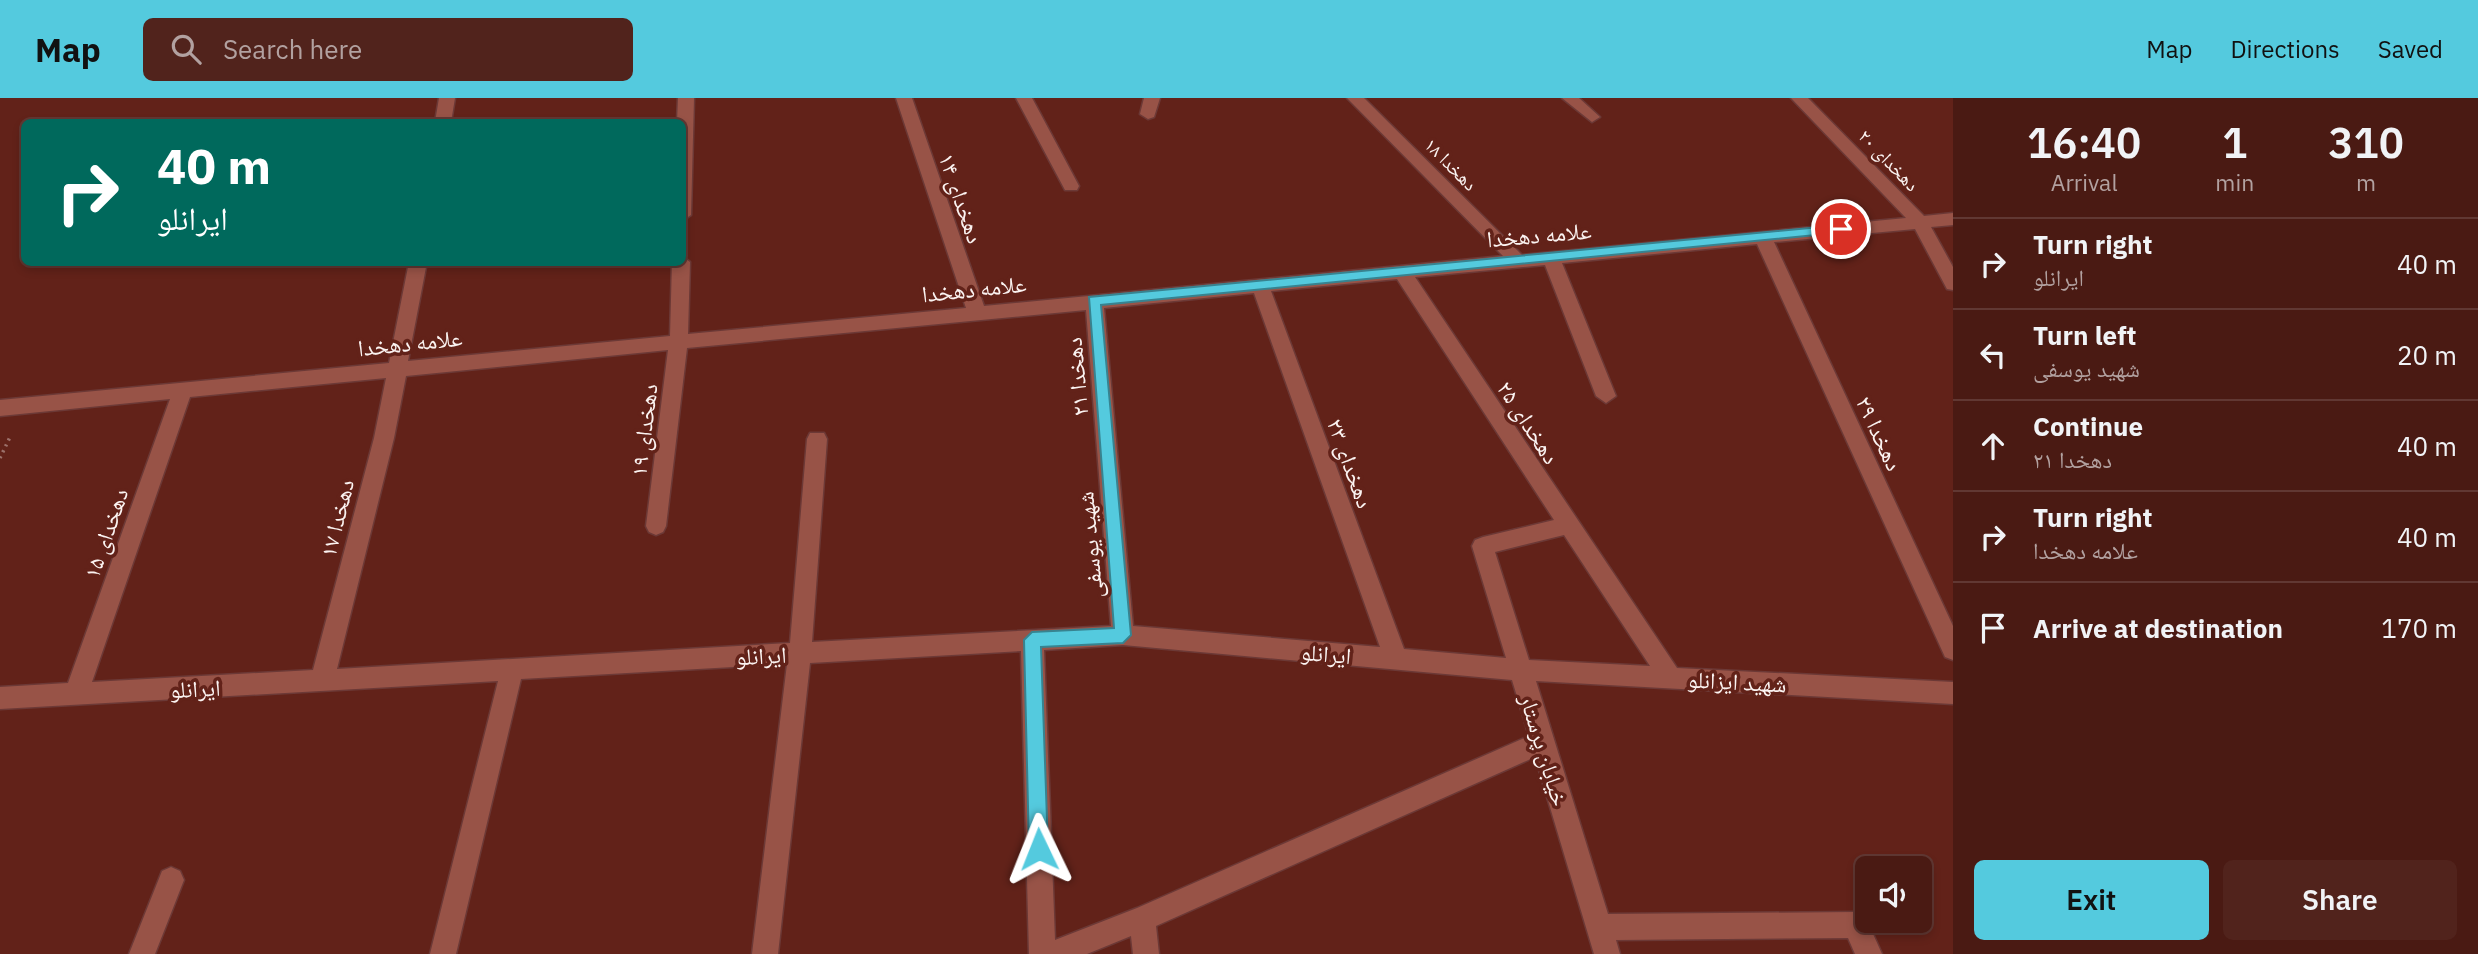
<!DOCTYPE html>
<html lang="en">
<head>
<meta charset="utf-8">
<style>
	:root { --surface:#4a1a13; --page:#51231c; --text:#f1f3f6; --muted:#b2a1a0; --line:#613833; --accent:#54cade }
	body { margin:0; font-family:"IBM Plex Sans","Noto Naskh Arabic",sans-serif; background:var(--page); color:var(--text); height:100vh; display:flex; flex-direction:column; font-size:26px; white-space:nowrap }
	* { box-sizing:border-box; margin:0 }
	p { font-size:23px; color:var(--muted) }
	.icon { flex:none; width:38px; height:38px; fill:none; stroke:currentColor; stroke-width:2; stroke-linecap:round; stroke-linejoin:round }
	.map { position:relative; flex:1; overflow:hidden }
	.panel { display:flex; flex-direction:column; background:var(--surface); width:525px }
	.panel>* { flex:none }
	.guide { position:absolute; left:21px; top:21px; width:665px; height:147px; border-radius:10px; box-shadow:0 4px 10px #0003,0 0 0 2px var(--line); background:#00695c; color:#fff; overflow:hidden }
	.buttons { position:absolute; left:1855px; top:758px; display:grid; gap:14px }
	.buttons a { display:grid; place-items:center; width:77px; height:77px; border-radius:10px; background:var(--surface); box-shadow:0 4px 10px #0003,0 0 0 2px var(--line); font-size:35px }
	.pin { position:absolute; display:grid; place-items:center; width:60px; height:60px; color:#fff; margin:-30px; border:4px solid #fff; border-radius:50%; box-shadow:0 2px 7px #0007 }
	.me { position:absolute; width:77px; margin:-38px; rotate:358deg; stroke-linejoin:round; filter:drop-shadow(0 0 5px #0008) }
	.turn { display:flex; align-items:center; gap:24px; height:147px; padding:0 21px; font-size:32px }
	.turn .icon { width:91px; height:91px; stroke-width:2.5 }
	.turn b { display:block; font-size:49px; line-height:60px }
	.eta { display:flex; justify-content:space-evenly; align-items:center; height:119px; text-align:center }
	.eta b { font-size:42px; font-weight:600; line-height:49px }
	.cta { display:flex; gap:14px; margin-top:auto; padding:14px 21px }
	.cta a { flex:1; height:80px; border-radius:10px; background:var(--accent); color:#111; font-size:28px; font-weight:600; line-height:80px; text-align:center }
	.cta a+a { background:var(--page); color:var(--text) }
	ul { padding:0; list-style:none }
	li { display:flex; align-items:center; gap:21px; height:91px; padding:0 21px; border-top:2px solid var(--line) }
	li div { flex:1 }
	li b { display:block; font-size:26px }
	li em { font-style:normal }
	header { display:flex; align-items:center; gap:42px; box-sizing:border-box; height:98px; padding:0 35px; background:var(--accent); color:#111 }
	header strong { font-size:33px }
	nav { display:flex; gap:38px; margin-inline-start:auto; font-size:24px }
	.search { width:490px; height:63px; background:var(--page); display:flex; align-items:center; gap:18px; box-sizing:border-box; padding:0 24px; border-radius:10px; color:var(--muted); font-size:26px }
	main { display:flex; flex:1; min-height:0 }
	.map>svg:first-child { display:block }
	.lines { fill:none; stroke-linecap:round; stroke-linejoin:round }
	.minor-casing { stroke:#6c3936; stroke-width:3 }
	.path { stroke:#9c716b; stroke-width:3.5; stroke-dasharray:2 4.5; stroke-linecap:butt }
	.minor { fill:#985347; fill-rule:evenodd }
	.route { fill:#54cade; stroke:#378390; stroke-width:2 }
	.labels { text-anchor:middle; dominant-baseline:central; stroke-width:7; stroke-linejoin:round; paint-order:stroke }
	.far-street-label { font-size:19px; fill:#fbf3f1; stroke:#622219 }
	.street-label { font-size:23px; fill:#fbf3f1; stroke:#622219 }
</style>
</head>
<body>
<header>
<strong>Map</strong>
<div class="search"><svg class="icon" aria-label="search" viewBox="0 0 24 24"><circle cx="10" cy="10" r="6"/><path d="M15 15l6 6"/></svg>Search here</div>
<nav><a>Map</a><a>Directions</a><a>Saved</a></nav>
</header>
<main>
<div class="map">
<svg width="1953" height="856" viewBox="0 0 1953 856">
	<rect width="100%" height="100%" fill="#622219"/>
	<g class="lines">
		<defs>
			<path id="minor" d="M439,0h16l-4,24h-16z
				M678,0h16l-3,117 -9,6v-99h-5z
				M896,0h16l72,208 519,-50 -156,-158h17l158,157 384,-37 -115,-120h17l116,118 29,-3v12l-22,2 22,40v23l-6,-1 -32,-60 -141,13 179,384v34l-8,-3 -188,-413 -195,19 54,133 -10,7 -10,-7 -51,-131 -130,12 262,391 276,14v22l-417,-23 72,233 248,-2 9,4 17,38h-27l-7,-16 -232,2 4,14h-26l-59,-197 -379,169 3,28h-26l-2,-18 -44,18h-58l-8,-303 -211,12 -32,291h-26l35,-290 -266,15 -65,275h-26l68,-273 -498,28v-22l68,-4 102,-284 -170,17v-16l389,-37 20,-101h18l-19,99 262,-25 2,-74h10v-6l8,6 -2,72 278,-26zM1397,181l157,241 -71,17 -8,3 -3,6 34,112 -102,-9 -133,-358zM1254,195l126,354 -247,-21 -29,-318zM1086,212l25,316 -299,16 15,-203 -3,-6h-14l-3,6 -17,204 -453,26 57,-231 12,-62 262,-26 -22,176 3,6 7,3 7,-3 3,-6 21,-178zM386,280l-12,60 -61,232 -221,12 98,-285zM1564,437l86,131 -121,-6 -34,-108zM1123,547l389,35 17,56 -392,172 -82,32 -11,-290z
				M1016,0h16l47,88 -2,4h-12z
				M1144,0h16l-6,19 -6,2 -8,-5z
				M1562,0h17l21,19 -8,5z
				M171,769l9,4 4,9 -29,74h-26l33,-83z"/>
		</defs>
		<use href="#minor" class="minor-casing"/>
		<path class="path" d="M0,360l11,-23"/>
		<use href="#minor" class="minor"/>
	</g>
	<path class="route" d="M1841,127l7,4 -2,3 -745,73 30,330 -8,8 -82,4 7,202 -2,7 -7,3 -7,-3 -3,-7 -5,-209 8,-8 82,-4 -25,-331z"/>
	<g class="labels">
		<g class="far-street-label">
			<text transform="translate(1889 62) rotate(46)">دهخدای ۲۰</text>
			<text transform="translate(1451 66) rotate(45)">دهخدا ۱۸</text>
		</g>
		<g class="street-label">
			<text transform="translate(962 100) rotate(71)">دهخدای ۱۴</text>
			<text transform="translate(1539 136) rotate(-5)">علامه دهخدا</text>
			<text transform="translate(974 190) rotate(-6)">علامه دهخدا</text>
			<text transform="translate(410 244) rotate(-6)">علامه دهخدا</text>
			<text transform="translate(1076 279) rotate(-95)">دهخدا ۲۱</text>
			<text transform="translate(1529 324) rotate(57)">دهخدای ۲۵</text>
			<text transform="translate(643 332) rotate(-83)">دهخدای ۱۹</text>
			<text transform="translate(1880 335) rotate(65)">دهخدا ۲۹</text>
			<text transform="translate(1351 365) rotate(70)">دهخدای ۲۳</text>
			<text transform="translate(336 420) rotate(-76)">دهخدا ۱۷</text>
			<text transform="translate(105 435) rotate(-71)">دهخدای ۱۵</text>
			<text transform="translate(1089 447) rotate(-95)">شهید یوسفی</text>
			<text transform="translate(1326 555) rotate(5)">ایرانلو</text>
			<text transform="translate(761 557) rotate(-3)">ایرانلو</text>
			<text transform="translate(1737 583) rotate(3)">شهید ایزانلو</text>
			<text transform="translate(195 590) rotate(-3)">ایرانلو</text>
			<text transform="translate(1545 652) rotate(73)">خیابان پرستار</text>
		</g>
	</g>
</svg>
<div class="buttons">
<a><svg class="icon" aria-label="sound" viewBox="0 0 24 24"><path d="M4 9h4l5-4v14l-5-4H4zM17 9q2 3 0 6"/></svg></a>
</div>
<div class="pin" style="left:1841px;top:131px;background:#d93025"><svg class="icon" aria-label="arrive" viewBox="0 0 24 24"><path d="M6 21V4h12l-3 4 3 4H6"/></svg></div>
<svg class="me" style="left:1039px;top:751px" viewBox="-20 -20 40 40"><path d="M0-17L14 15 0 8-14 15z" fill="#54cade" stroke="#fff" stroke-width="4"/></svg>
<div class="guide">
<div class="turn"><svg class="icon" aria-label="right" viewBox="0 0 24 24"><path d="M7 20v-9h11M14 6l5 5-5 5"/></svg><div><b>40 m</b>ایرانلو</div></div>
</div>
</div>
<section class="panel">
<div class="eta">
<div><b>16:40</b><p>Arrival</p></div>
<div><b>1</b><p>min</p></div>
<div><b>310</b><p>m</p></div>
</div>
<ul>
<li><svg class="icon" aria-label="right" viewBox="0 0 24 24"><path d="M7 20v-9h11M14 6l5 5-5 5"/></svg><div><b>Turn right</b><p>ایرانلو</p></div><em>40 m</em></li>
<li><svg class="icon" aria-label="left" viewBox="0 0 24 24"><path d="M17 20v-9H6M10 6l-5 5 5 5"/></svg><div><b>Turn left</b><p>شهید یوسفی</p></div><em>20 m</em></li>
<li><svg class="icon" aria-label="ahead" viewBox="0 0 24 24"><path d="M12 20V5M6 11l6-6 6 6"/></svg><div><b>Continue</b><p>دهخدا ۲۱</p></div><em>40 m</em></li>
<li><svg class="icon" aria-label="right" viewBox="0 0 24 24"><path d="M7 20v-9h11M14 6l5 5-5 5"/></svg><div><b>Turn right</b><p>علامه دهخدا</p></div><em>40 m</em></li>
<li><svg class="icon" aria-label="arrive" viewBox="0 0 24 24"><path d="M6 21V4h12l-3 4 3 4H6"/></svg><div><b>Arrive at destination</b></div><em>170 m</em></li>
</ul>
<div class="cta"><a>Exit</a><a>Share</a></div>
</section>
</main>
</body>
</html>
